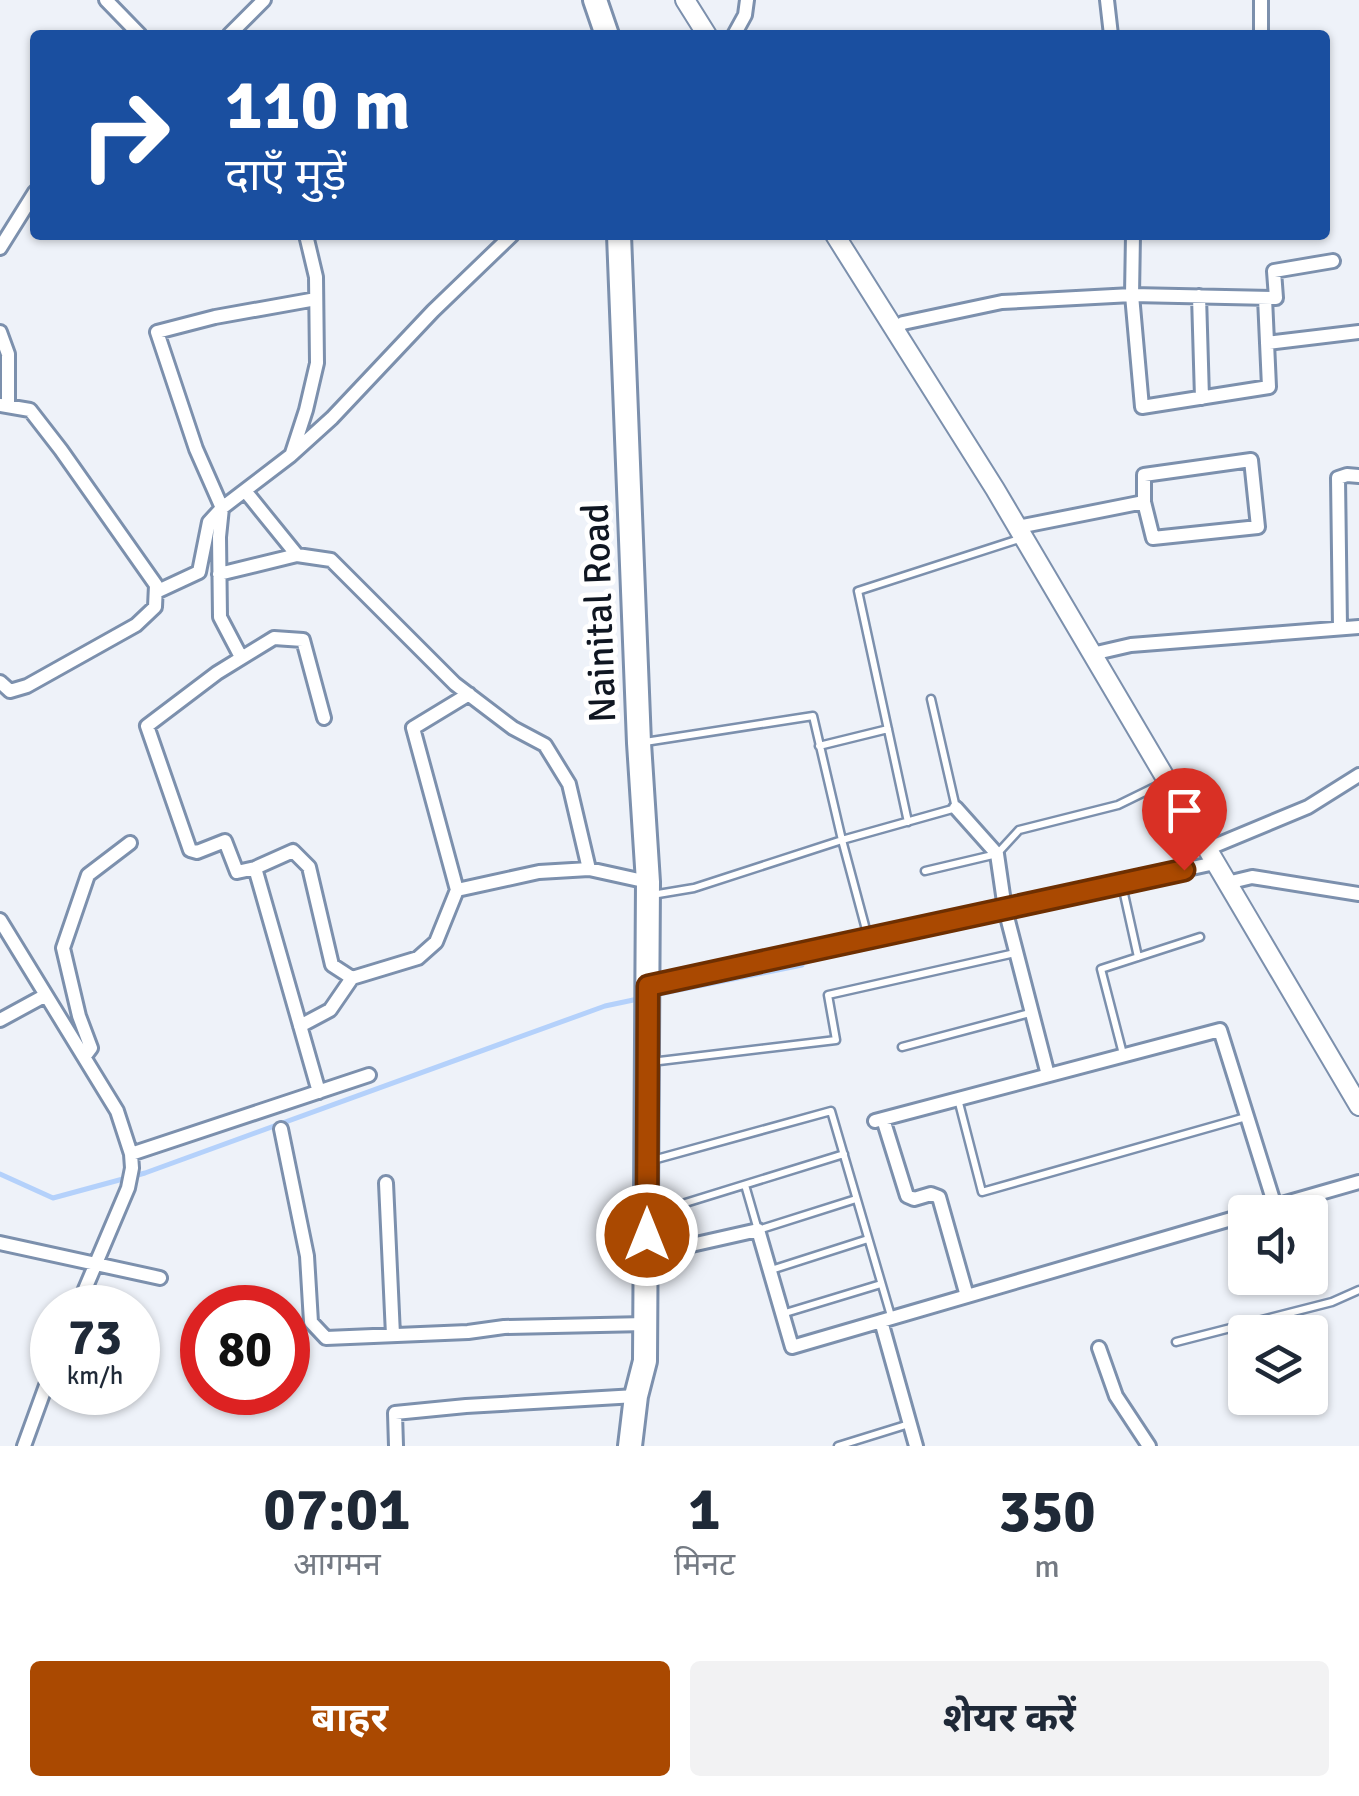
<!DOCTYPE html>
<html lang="hi">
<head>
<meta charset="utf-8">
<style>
	:root { --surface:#fff; --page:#f2f2f3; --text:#1f2937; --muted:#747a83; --accent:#aa4901 }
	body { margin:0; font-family:Signika,"Noto Sans Devanagari",sans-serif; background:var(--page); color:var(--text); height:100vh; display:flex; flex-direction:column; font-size:38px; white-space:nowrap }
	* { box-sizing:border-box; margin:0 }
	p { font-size:32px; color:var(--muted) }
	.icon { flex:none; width:55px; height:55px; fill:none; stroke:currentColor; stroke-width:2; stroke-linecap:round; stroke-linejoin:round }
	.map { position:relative; height:1446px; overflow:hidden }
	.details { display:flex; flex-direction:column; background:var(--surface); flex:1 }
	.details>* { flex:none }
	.top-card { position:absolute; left:30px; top:30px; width:1300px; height:210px; border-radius:10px; box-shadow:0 2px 8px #0004; background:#1a4fa0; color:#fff; overflow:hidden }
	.buttons { position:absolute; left:1228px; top:1195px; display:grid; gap:20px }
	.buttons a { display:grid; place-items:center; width:100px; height:100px; border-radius:10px; background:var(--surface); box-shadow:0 2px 8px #0004; font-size:50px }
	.speed { position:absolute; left:30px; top:1285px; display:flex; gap:20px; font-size:50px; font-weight:700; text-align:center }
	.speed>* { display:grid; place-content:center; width:130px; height:130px; border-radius:50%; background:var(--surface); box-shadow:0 2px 8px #0004; line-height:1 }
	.speed small { font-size:25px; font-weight:400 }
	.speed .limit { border:15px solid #d22; background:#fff; color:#111 }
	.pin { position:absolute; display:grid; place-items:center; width:85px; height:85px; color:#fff; margin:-102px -42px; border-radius:50% 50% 50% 0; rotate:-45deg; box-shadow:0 0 10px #0007 }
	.pin .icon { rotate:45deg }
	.me { position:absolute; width:110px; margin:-55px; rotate:0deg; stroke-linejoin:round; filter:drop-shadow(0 0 8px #0008) }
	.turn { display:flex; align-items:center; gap:35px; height:210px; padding:0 30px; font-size:45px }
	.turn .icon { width:130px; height:130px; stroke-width:2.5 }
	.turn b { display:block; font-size:70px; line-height:85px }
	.eta { display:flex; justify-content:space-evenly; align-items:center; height:170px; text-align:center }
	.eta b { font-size:60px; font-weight:700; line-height:70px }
	.action { display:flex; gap:20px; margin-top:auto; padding:20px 30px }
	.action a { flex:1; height:115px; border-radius:10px; background:var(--accent); color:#fff; font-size:40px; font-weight:700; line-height:115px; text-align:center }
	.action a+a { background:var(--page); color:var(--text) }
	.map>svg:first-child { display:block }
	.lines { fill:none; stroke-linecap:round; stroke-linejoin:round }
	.stream { stroke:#b4d1fb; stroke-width:5 }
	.lane-casing { stroke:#7c90ad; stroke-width:11 }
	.street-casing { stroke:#7c90ad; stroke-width:18 }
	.secondary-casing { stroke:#7c90ad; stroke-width:22 }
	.highway-casing { stroke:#7c90ad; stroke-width:28 }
	.lane { stroke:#fff; stroke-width:6 }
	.street { stroke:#fff; stroke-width:12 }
	.secondary { stroke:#fff; stroke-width:18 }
	.highway { stroke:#fff; stroke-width:22 }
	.route-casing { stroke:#6e2f01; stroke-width:25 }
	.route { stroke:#aa4901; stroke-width:18 }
	.labels { text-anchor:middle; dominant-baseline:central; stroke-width:10; stroke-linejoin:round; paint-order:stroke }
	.street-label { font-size:38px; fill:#0f1621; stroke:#fff }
</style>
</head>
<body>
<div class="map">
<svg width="1359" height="1446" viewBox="0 0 1359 1446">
	<rect width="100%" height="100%" fill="#eef2f9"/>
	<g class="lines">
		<path class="stream" d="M654,995l148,-30
			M0,1174l53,24 92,-25 460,-167 33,-7"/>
		<defs>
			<path id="lane" d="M645,742l168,-26 29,124 26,97
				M819,746l69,-17
				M908,822l-50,-231 164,-53
				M925,871l72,-17 22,-24 99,-25 45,-22
				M1122,885l16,72
				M652,895l42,-7 148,-48 114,-32 -25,-109
				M902,1047l128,-34
				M1123,1054l-22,-85 99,-32
				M651,1062l185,-22 -8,-45 187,-42
				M958,1099l24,93 264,-75
				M653,1160l178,-49 60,205
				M745,1185l13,45 98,-31
				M653,1213l191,-59
				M771,1270l97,-31
				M782,1314l99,-30
				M1176,1342l156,-40 27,-12
				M838,1446l71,-22"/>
			<path id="street" d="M106,0l34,35
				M1107,0l4,35
				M1261,0v35
				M229,35l35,-35
				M734,35l11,-20 2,-15
				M1133,235l-1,60 10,112 127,-20 -4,-89
				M0,248l35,-56
				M1199,296l3,102
				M894,329l9,-6 99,-21 130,-7 144,3 -2,-27 59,-10
				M0,332l8,22v51
				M1267,343l92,-11
				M0,405l30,5 31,40 95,135 -1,22 -19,18 -109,61 -17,5 -10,-9
				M292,453l14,-43 11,-47 -1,-86 -10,-42
				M246,492l51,63 34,5 124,124 58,44 32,17 24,39 20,85
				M1018,527l126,-25v-27l107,-15 7,67 -105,11 -9,-36
				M219,574l78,-19
				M156,592l43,-20 10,-50 13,-14 -26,-59 -39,-117 58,-15 101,-18
				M1340,627l-2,-149 9,-3 12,1
				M1092,654l39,-9 228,-18
				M241,657l-21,-40 -1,-80 3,-29 68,-52 42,-38 101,-107 79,-76
				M324,718l-21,-78 -29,-2 -57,35 -70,53 43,124 7,2 28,-11 12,31 18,-4 38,-17 16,16 23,98 20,13
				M956,808l41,46 8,55 43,166
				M1207,849l101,-42 51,-32
				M255,868l64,224
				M1227,883l25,-6 107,17
				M457,890l-44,-162 56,-34
				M0,920l117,191 14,43 1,14 -4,20 -51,120
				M647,985l568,-122
				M0,1020l46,-25
				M300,1026l30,-16 22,-32 66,-20 18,-16 21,-52 82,-18 50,-3 59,13
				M85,1056l6,-8 -12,-32 -16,-68 25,-73 42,-32
				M883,1119l24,77 7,3 17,-5 8,3 28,99
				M875,1121l345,-91 55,176
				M281,1129l26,127 4,66 15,16 142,-6 36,-5 142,-3
				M131,1154l238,-79
				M386,1183l7,152
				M1254,1212l105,-30
				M0,1243l160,35
				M647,1255l111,-25 34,117 453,-132
				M881,1321l35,125
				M1099,1348l17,48 33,50
				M24,1446l28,-77
				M396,1446l-1,-33 71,-7 170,-10"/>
			<path id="secondary" d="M685,0l22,35
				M835,235l160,254 364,617"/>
			<path id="highway" d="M595,0l12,35
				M619,235l20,508 9,139 -3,479 -9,35 -6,50"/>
		</defs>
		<use href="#lane" class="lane-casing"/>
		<use href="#street" class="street-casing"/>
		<use href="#secondary" class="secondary-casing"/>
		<use href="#highway" class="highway-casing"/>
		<use href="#lane" class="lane"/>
		<use href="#street" class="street"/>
		<use href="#secondary" class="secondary"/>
		<use href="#highway" class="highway"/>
	</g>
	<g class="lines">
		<defs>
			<path id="route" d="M647,1235l1,-249 536,-116"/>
		</defs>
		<use href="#route" class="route-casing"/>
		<use href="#route" class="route"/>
	</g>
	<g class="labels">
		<g class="street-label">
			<text transform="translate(599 613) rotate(-92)">Nainital Road</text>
		</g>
	</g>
</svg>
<div class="buttons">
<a><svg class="icon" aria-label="sound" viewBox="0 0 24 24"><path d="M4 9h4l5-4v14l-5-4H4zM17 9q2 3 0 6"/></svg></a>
<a><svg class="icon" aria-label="layers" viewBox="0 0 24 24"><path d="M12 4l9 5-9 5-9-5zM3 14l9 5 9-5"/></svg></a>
</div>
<div class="speed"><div>73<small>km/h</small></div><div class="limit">80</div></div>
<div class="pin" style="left:1184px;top:870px;background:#d93025"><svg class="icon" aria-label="arrive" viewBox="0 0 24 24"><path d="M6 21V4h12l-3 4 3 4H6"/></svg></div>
<svg class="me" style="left:647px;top:1235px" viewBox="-20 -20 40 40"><circle r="17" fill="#aa4901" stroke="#fff" stroke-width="3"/><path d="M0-11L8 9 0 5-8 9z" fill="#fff"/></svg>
<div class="top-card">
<div class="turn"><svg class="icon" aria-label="right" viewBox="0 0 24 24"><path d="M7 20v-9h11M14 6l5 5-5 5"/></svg><div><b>110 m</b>दाएँ मुड़ें</div></div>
</div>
</div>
<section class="details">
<div class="eta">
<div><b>07:01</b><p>आगमन</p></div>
<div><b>1</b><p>मिनट</p></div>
<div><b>350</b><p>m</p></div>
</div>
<div class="action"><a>बाहर</a><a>शेयर करें</a></div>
</section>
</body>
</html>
